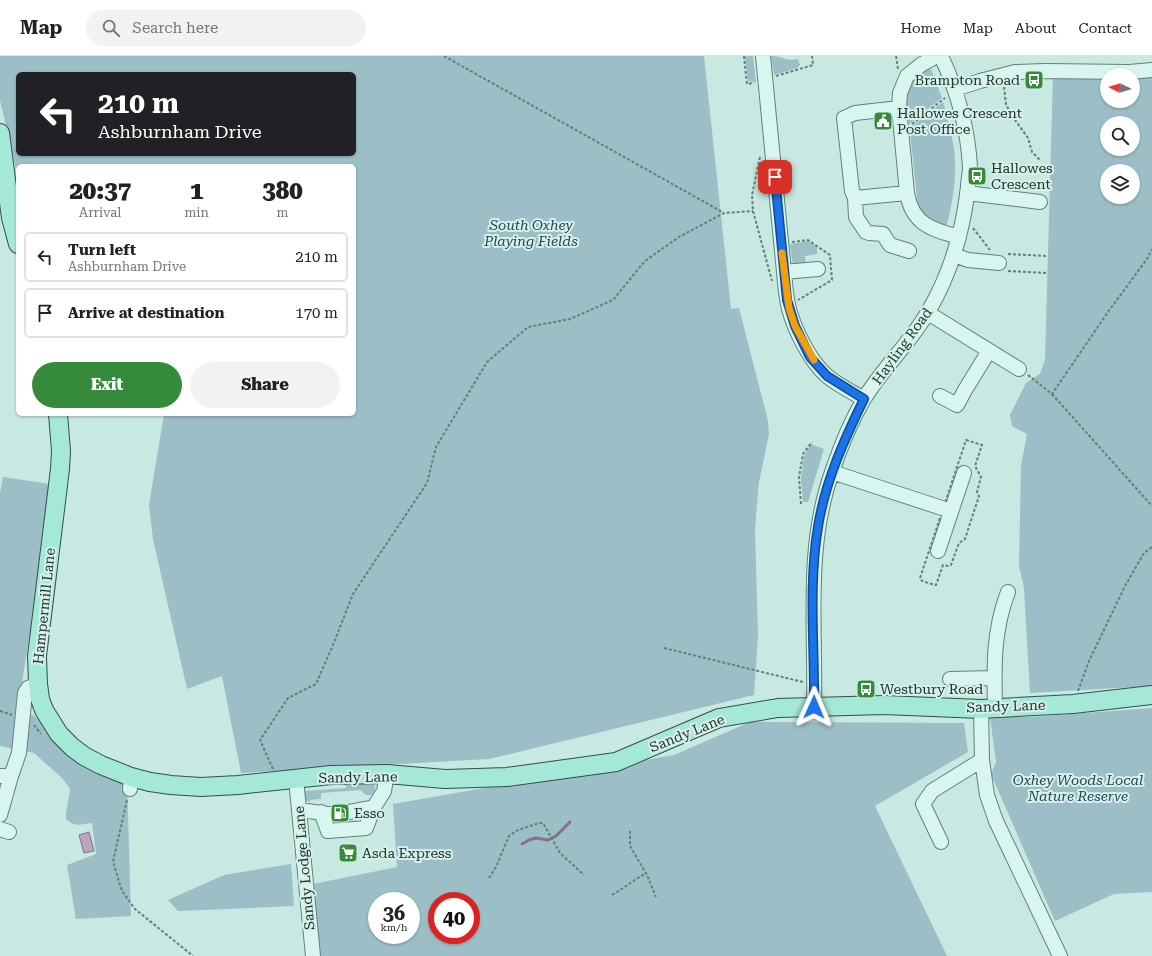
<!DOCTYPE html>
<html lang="en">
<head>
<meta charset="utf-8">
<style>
	:root { --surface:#fff; --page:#f2f2f2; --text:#222; --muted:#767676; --line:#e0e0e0; --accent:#368b3b }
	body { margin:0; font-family:"Roboto Serif",serif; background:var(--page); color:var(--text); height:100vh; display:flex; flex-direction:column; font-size:15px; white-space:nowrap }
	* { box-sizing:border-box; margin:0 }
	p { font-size:13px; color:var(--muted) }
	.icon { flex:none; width:22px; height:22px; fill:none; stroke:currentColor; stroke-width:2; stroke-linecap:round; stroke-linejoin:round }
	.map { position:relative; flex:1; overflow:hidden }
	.side { position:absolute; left:16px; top:108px; width:340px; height:252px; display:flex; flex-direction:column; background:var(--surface); border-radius:6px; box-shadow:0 1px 3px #0004 }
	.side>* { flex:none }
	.banner { position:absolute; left:16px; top:16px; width:340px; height:84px; border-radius:6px; box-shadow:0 1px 3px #0004; background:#202124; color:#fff; overflow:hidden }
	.needle { width:26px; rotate:275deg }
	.fabs { position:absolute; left:1100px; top:12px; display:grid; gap:8px }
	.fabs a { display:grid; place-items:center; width:40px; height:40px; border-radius:50%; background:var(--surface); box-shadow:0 1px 3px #0004; font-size:20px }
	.speed { position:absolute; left:368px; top:836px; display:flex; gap:8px; font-size:20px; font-weight:700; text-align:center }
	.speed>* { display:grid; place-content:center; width:52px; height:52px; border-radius:50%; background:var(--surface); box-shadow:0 1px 3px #0004; line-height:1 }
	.speed small { font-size:10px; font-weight:400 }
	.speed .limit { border:6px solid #d22; background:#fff; color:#111 }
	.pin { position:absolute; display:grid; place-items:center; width:34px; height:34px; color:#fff; margin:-17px; border-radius:8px; box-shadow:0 2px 6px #0006 }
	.me { position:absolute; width:44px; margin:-22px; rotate:1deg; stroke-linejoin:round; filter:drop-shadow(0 0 3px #0008) }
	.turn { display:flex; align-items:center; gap:14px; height:84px; padding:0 16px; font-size:18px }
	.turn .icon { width:52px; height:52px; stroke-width:2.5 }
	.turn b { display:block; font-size:28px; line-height:34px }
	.eta { display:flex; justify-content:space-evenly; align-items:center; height:68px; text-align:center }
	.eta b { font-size:24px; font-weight:800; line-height:28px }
	.cta { display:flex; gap:8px; margin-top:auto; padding:8px 16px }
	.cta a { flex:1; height:46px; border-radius:24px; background:var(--accent); color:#fff; font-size:16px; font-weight:800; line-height:46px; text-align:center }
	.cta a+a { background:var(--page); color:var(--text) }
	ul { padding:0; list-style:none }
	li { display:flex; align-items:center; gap:12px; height:50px; margin:0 8px 6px; padding:0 8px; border:2px solid var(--line); border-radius:6px }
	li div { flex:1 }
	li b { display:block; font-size:15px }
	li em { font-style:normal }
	header { display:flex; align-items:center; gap:24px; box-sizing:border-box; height:56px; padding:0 20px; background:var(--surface); border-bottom:1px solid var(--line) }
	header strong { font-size:19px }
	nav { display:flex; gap:22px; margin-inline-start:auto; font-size:14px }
	.search { width:280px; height:36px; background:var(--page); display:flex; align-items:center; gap:10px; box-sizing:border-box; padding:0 14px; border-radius:22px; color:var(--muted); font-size:15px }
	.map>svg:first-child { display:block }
	.green { fill:#9cbec6; fill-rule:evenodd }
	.water { fill:#b9a8bd; stroke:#866f8b }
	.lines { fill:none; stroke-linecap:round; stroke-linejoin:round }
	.stream { stroke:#866f8b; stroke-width:3 }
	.minor-casing { stroke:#5f8374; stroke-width:16 }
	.major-casing { stroke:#325143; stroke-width:20 }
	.path { stroke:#5f8374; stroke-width:2; stroke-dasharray:3 2; stroke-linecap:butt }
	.minor { stroke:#d9f5ef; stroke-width:14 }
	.major { stroke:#a4e8d7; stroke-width:18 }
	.route-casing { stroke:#114b97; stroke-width:10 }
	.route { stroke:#1a73e8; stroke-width:7 }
	.slow { stroke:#f59e0b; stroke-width:7 }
	.labels { text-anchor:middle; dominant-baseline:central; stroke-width:4; stroke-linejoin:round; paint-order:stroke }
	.poi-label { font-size:14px; fill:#20352c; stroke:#d6f1eb; text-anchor:start }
	.park-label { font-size:14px; font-style:italic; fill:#29434f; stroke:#d6f1eb }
	.street-label { font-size:14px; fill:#20352c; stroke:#d6f1eb }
</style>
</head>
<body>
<header>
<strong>Map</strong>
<div class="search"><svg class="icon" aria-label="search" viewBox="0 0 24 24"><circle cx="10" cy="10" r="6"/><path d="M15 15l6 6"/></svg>Search here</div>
<nav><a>Home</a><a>Map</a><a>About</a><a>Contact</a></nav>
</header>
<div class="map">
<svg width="1152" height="900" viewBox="0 0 1152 900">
	<rect width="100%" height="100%" fill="#c7e9e1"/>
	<path class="green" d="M0,0h704l27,253 8,-1 29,113 1,13 -10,48 -4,47 3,107 -4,59 -265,64 -248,14 -19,-97 -35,13 -34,-150 -4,-34 15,-91h190v-248h-336v12l-18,-78zM18,18h336v80h-336z
		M745,0h8l3,26 -8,-1z
		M771,0c13,0 13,6 27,3l2,6 -3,3 -23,7z
		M929,8l13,34 -33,26 -1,-9 -4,-1 -1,-7 6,-24z
		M1152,19v611l-122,7 -6,-105 -5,-22 2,-100 6,-32 -15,-8 -2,-11 16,-32 14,-9 5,-14 8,-284h54v25h26v-25zM1107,67h26v26h-26zM1107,115h26v26h-26z
		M943,46c5,19 11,38 12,58 1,23 -3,46 -9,68 -16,-5 -23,-12 -32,-26l3,-4 -7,-67h-4z
		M808,185l9,6v7l-12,2 1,7 -13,4 -3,-23z
		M811,388l13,5 -16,53h-5l-2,-24 3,-22z
		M3,421l47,7 -9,79 -23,145 18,9 33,39 58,25 4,135 -55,3 -9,-54 29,-11 -4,-31c-12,1 -16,5 -26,-4 0,-12 3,-18 4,-30l-8,-11 -28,-25 -34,-7v-253z
		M1152,652v184l-38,2 -59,27 -64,-147 5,-12 -6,-45h41z
		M750,666l214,1 4,29 -93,54 72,150h-628l-6,-72 84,-17 -4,-63 281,-49zM377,845h34v34h-34zM437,845h34v34h-34z
		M346,725h27c3,5 3,10 -2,14h-5l-6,-5 -39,3v6l-11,1v2l-6,-2 -1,-7 1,-2 42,-3z
		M291,808l3,42 -116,5 -10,-11 56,-25z"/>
	<path class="water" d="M89,776l5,19 -10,2 -5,-18z"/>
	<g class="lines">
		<path class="stream" d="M522,788l7,-4 7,-2 12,2 8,-4 14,-14"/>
		<defs>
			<path id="minor" d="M763,0l21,216c1,12 2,25 5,37 6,22 21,52 38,67 11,9 25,16 37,23
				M937,0l-15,8 -15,12 -7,17 -1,15 8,85c5,31 25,37 52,44
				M955,33l25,-8 35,-9 30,-1 84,1 23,-2
				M899,52l-44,5 -11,5 8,73 3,7 52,-5
				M967,137l73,9
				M855,142l1,19 10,15 3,1 14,1 7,11 19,6
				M954,199l14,5 31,3
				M784,216l34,-3
				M928,257l91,56
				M940,340l17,9 8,-15 24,-39
				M832,416l119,39
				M938,495l26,-78
				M950,623l44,-1
				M814,651c2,-79 -9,-159 18,-235 8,-24 19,-51 32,-73 18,-30 46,-56 64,-87 22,-37 35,-81 40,-125 0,-6 2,-14 2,-20 -2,-38 -13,-77 -29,-111
				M995,652c-1,-41 -2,-77 13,-116
				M981,653l1,51 5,35 9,26 64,135
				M0,720h11l8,-23 6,-60 3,-5 10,-4
				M296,723l17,177
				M130,733l1,-12
				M299,755c10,-1 18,2 28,3 15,1 32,-4 47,-7l10,-16 3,-17
				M321,756l7,19 38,-3 8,-21
				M0,759l11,-39
				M0,773l9,3
				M941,786l-18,-38 9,-13 50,-31"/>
			<path id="major" d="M0,77l11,85 7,26
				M58,358l3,37 -1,18 -23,187 1,28 2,15 4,11 15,24 13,13 12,9 17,9 30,12 19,5 21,3 30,2 37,-2 93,-10 56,-1 58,5 62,-2 109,-15 103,-44 59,-10 106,-3 97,4 92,-5 79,-9"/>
		</defs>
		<use href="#minor" class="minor-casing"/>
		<use href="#major" class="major-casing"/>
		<path class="path" d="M444,0l280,157
			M744,0l3,28 7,-1
			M896,0l2,13
			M776,20l37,-11 -1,-9
			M1004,31l2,17 4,9 18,25 4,14 9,9
			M912,68l33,-26
			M760,101l-8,38 1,16 19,70
			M973,172l17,22
			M792,186l16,-2 22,15 2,25 -34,20
			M1008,198l38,2
			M1008,215l38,2
			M1028,319l24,19 56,-82 39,-53 5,-10
			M1052,338l100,112
			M966,384l16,5 -7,21 6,11 -4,15 2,4 -14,43 -6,4 -8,22 -3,1 -5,-1 -7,20h-1l-13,-4 -2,-3z
			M801,448l-2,-27 4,-23 9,-12
			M664,592l139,34
			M1078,635l11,-30 36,-75 19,-33 8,-6
			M0,655l12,4
			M34,669l7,9
			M273,713l-13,-29 28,-42 28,-14 17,-39 20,-51 74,-111 9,-36 51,-85 41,-35 42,-8 43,-19 32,-39 34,-24 45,-24 29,-2
			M127,744l-14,62 9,29 13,18 58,47
			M630,775v15l17,29 9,22
			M489,822l7,-11 13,-31 9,-6 21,-7h4l17,30 24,22
			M612,839c12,-7 22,-15 34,-22"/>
		<use href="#minor" class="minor"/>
		<use href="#major" class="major"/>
	</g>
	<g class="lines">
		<defs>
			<path id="route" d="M775,121l12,123 8,26 15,31 17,19 37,23c-20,41 -39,83 -46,128 -10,60 -3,120 -4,180"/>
		</defs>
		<use href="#route" class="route-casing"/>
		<use href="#route" class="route"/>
		<path class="slow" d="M782,197l7,55 6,18 19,34"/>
	</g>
	<defs>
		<symbol id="bus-square" viewBox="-11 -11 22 22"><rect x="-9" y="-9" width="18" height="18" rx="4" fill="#368b3b" stroke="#d6f1eb"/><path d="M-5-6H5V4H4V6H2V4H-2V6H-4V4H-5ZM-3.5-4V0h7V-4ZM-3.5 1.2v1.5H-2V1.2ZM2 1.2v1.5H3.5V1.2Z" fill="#fff"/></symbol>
		<symbol id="civic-square" viewBox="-11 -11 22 22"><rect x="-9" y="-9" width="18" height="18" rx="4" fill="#368b3b" stroke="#d6f1eb"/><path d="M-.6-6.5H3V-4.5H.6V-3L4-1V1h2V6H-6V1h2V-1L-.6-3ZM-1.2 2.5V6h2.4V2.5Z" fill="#fff"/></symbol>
		<symbol id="fuel-square" viewBox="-11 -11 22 22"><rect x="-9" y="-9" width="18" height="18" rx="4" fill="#368b3b" stroke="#d6f1eb"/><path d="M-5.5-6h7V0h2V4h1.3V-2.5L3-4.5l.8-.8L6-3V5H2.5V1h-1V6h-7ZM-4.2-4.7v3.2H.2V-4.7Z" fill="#fff"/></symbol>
		<symbol id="supermarket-square" viewBox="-11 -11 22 22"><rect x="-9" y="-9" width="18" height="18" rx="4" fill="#368b3b" stroke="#d6f1eb"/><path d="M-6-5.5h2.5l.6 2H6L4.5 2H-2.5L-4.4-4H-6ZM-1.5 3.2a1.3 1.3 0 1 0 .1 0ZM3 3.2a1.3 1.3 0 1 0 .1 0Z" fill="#fff"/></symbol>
	</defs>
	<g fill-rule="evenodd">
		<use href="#bus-square" x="1023" y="13" width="22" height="22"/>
		<use href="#civic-square" x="872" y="54" width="22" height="22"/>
		<use href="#bus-square" x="966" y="109" width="22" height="22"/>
		<use href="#bus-square" x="855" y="622" width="22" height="22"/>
		<use href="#fuel-square" x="329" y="746" width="22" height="22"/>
		<use href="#supermarket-square" x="337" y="786" width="22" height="22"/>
	</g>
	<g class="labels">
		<g class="poi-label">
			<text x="1020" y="24" text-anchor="end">Brampton Road</text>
			<text x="897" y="57">Hallowes Crescent<tspan x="897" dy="16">Post Office</tspan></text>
			<text x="991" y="112">Hallowes<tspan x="991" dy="16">Crescent</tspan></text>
			<text x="880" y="633">Westbury Road</text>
			<text x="354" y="757">Esso</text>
			<text x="362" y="797">Asda Express</text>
		</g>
		<g class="park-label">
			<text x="531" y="169">South Oxhey<tspan x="531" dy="16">Playing Fields</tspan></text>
			<text x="1078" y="724">Oxhey Woods Local<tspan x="1078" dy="16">Nature Reserve</tspan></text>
		</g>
		<g class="street-label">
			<text transform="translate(902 290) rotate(-54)">Hayling Road</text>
			<text transform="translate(44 550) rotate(-84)">Hampermill Lane</text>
			<text transform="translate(1006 650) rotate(-2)">Sandy Lane</text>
			<text transform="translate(687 677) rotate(-22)">Sandy Lane</text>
			<text transform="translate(358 721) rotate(-1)">Sandy Lane</text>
			<text transform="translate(304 812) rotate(-95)">Sandy Lodge Lane</text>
		</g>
	</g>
</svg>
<div class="fabs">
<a><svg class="needle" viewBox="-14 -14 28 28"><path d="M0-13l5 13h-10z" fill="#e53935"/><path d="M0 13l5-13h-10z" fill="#767676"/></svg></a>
<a><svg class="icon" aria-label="search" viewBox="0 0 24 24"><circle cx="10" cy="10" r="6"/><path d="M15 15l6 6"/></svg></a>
<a><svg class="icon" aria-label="layers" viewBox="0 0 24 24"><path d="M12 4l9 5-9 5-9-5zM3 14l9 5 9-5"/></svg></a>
</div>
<div class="speed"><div>36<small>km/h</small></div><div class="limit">40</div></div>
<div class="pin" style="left:775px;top:121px;background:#d93025"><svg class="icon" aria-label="arrive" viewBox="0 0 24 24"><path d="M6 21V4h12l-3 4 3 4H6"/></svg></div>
<svg class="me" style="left:814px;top:651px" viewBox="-20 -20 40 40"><path d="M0-17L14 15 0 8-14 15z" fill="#1a73e8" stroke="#fff" stroke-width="4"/></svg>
<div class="banner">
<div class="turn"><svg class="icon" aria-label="left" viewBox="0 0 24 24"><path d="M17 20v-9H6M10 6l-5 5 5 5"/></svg><div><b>210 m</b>Ashburnham Drive</div></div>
</div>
<section class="side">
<div class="eta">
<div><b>20:37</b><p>Arrival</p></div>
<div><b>1</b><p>min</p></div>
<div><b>380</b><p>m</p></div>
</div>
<ul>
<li><svg class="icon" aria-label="left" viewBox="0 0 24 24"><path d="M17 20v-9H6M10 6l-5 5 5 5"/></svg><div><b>Turn left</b><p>Ashburnham Drive</p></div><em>210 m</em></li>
<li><svg class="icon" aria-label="arrive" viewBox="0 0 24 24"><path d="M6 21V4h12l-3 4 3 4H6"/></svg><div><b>Arrive at destination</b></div><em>170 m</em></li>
</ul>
<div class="cta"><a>Exit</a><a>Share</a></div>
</section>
</div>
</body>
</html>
